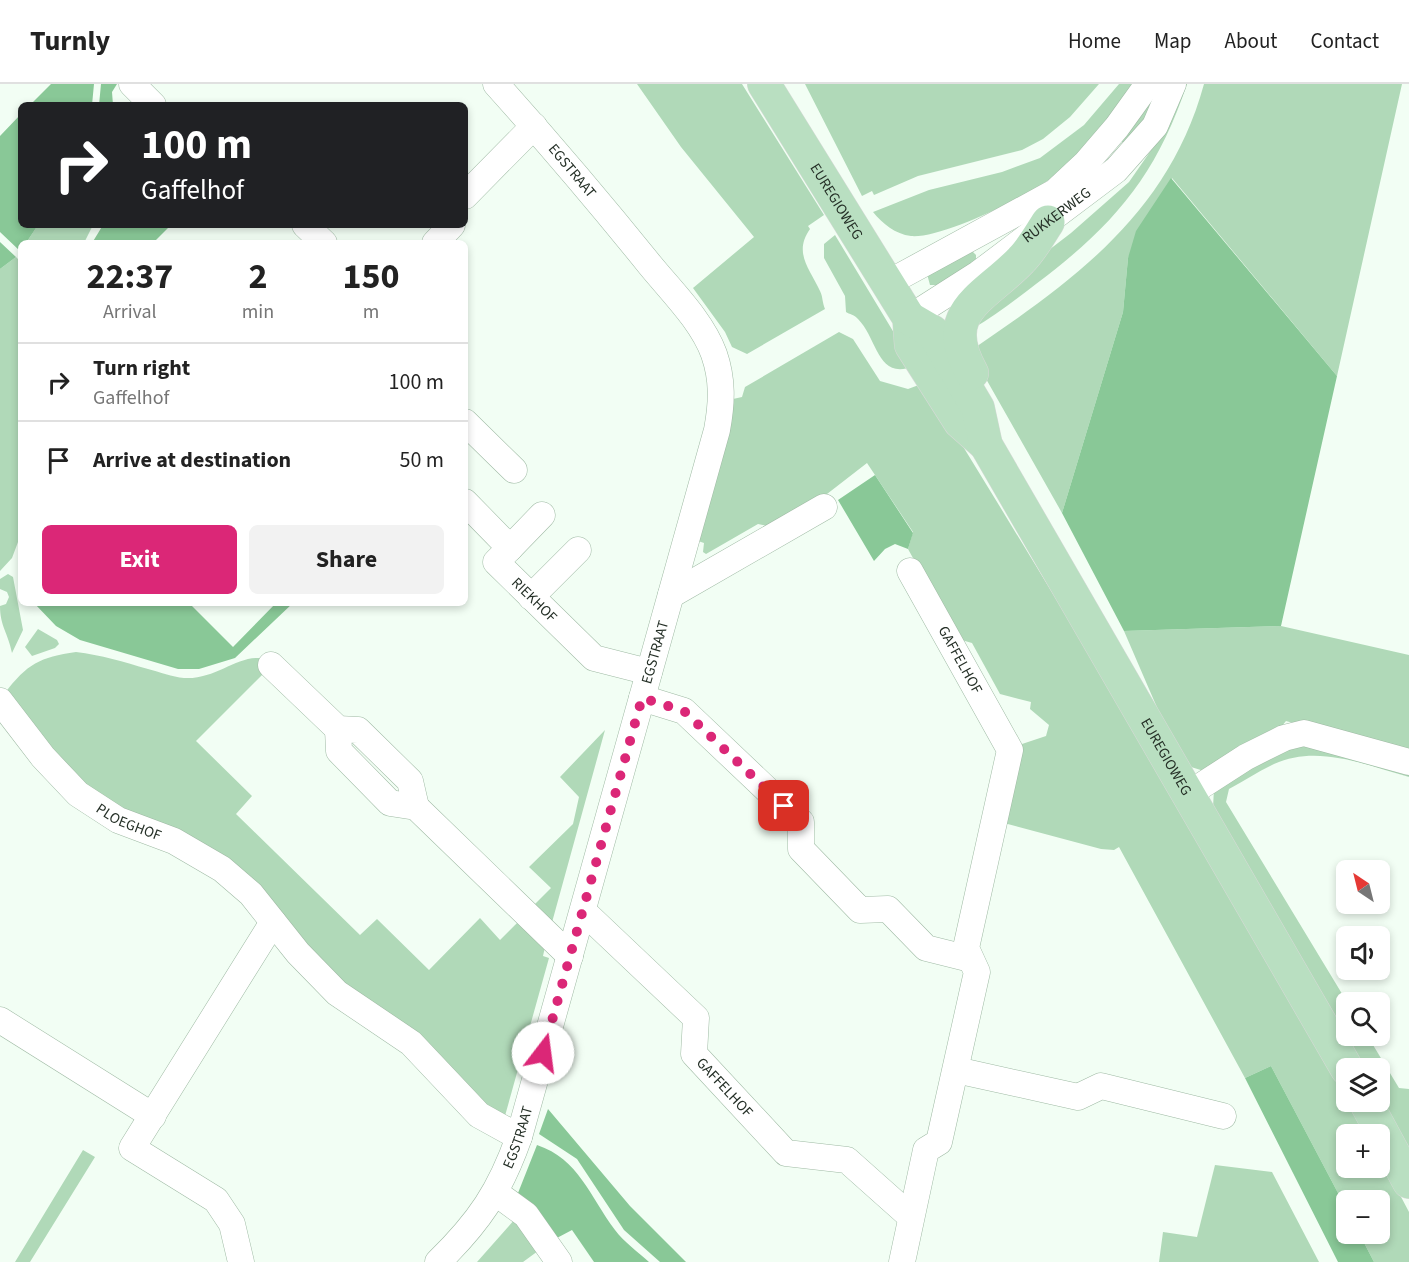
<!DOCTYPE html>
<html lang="en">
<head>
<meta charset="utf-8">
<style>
	:root { --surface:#fff; --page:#f2f2f2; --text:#222; --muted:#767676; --line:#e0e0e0; --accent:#db2777 }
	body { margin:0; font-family:"Source Sans 3",sans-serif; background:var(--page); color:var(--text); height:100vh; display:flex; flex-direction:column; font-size:22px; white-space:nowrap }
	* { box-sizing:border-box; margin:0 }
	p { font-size:20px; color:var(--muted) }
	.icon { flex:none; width:33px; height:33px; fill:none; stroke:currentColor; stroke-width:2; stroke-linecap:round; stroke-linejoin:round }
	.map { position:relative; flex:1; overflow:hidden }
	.details { position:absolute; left:18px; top:156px; width:450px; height:366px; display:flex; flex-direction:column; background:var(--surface); border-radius:9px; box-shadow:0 3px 9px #0003 }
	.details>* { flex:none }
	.top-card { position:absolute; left:18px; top:18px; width:450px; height:126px; border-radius:9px; box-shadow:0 3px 9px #0003; background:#202124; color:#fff; overflow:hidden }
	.needle { width:39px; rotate:325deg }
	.buttons { position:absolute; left:1336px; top:776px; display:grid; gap:12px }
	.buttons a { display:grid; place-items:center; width:54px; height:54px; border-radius:9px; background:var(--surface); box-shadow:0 3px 9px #0003; font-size:30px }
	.pin { position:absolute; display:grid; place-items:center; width:51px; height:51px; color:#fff; margin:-26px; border-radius:12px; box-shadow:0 3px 9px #0006 }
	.me { position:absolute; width:66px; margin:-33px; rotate:15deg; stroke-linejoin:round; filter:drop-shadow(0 0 4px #0008) }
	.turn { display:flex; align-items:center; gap:21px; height:126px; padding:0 24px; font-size:27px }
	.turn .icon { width:78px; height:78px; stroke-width:2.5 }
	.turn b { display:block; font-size:42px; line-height:51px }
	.eta { display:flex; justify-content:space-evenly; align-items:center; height:102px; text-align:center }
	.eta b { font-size:36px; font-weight:700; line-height:42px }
	.action { display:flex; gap:12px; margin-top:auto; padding:12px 24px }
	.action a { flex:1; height:69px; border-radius:9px; background:var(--accent); color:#fff; font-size:24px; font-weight:700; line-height:69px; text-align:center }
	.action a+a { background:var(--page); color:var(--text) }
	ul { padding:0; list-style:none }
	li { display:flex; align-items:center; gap:18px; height:78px; padding:0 24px; border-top:2px solid var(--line) }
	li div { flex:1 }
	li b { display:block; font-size:22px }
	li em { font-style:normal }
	header { display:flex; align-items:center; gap:36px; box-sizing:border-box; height:84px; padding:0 30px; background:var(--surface); border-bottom:2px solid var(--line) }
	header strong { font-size:28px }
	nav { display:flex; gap:33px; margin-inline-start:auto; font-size:21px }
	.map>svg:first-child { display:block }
	.green { fill:#b0d9b8 }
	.forest { fill:#89c897 }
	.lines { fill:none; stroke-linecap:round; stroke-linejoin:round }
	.minor-casing { stroke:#9fbaa4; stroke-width:27 }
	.major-casing { stroke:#d8dad8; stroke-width:34 }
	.minor { stroke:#fff; stroke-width:26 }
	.major { stroke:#b9dfc1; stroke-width:33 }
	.route { stroke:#db2777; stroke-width:10; stroke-dasharray:0 18 }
	.labels { text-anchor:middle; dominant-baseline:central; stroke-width:6; stroke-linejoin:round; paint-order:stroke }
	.street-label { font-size:15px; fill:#253027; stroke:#fff }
</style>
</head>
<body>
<header>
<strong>Turnly</strong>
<nav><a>Home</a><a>Map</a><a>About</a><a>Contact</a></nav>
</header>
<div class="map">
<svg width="1409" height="1178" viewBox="0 0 1409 1178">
	<rect width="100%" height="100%" fill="#f2fef4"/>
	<path class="green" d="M637,0h105l82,131 -16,11 2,3c-17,24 0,40 10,62 3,6 2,11 5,18l-78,45 -15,-7 -7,-15 -32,-44 61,-51 -73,-90z
		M805,0h294l-29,33 -27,22 -21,11 -104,26 -44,19 -2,-4 -10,5z
		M1119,0h19c-21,32 -48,60 -76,86 -24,22 -120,69 -151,66 -16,-2 -28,-12 -38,-24l56,-22 73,-18 38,-14 44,-33z
		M1156,0l5,13 -35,46 -4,-1 -2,-2z
		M1184,0h3c-31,93 -74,142 -151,200 -21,16 -41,32 -64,45l30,-43 69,-53 58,-51 32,-46z
		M1204,0h198l-65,292 -165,-198 -44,80 -5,54 -61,201 -85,-150 -4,-14c104,-71 196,-137 231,-265z
		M38,141h55l-9,18h-58z
		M835,151l79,131c-37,15 -36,-27 -56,-47 -3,-4 -9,-5 -12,-7l-1,-16 -21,-38v-14z
		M972,167l4,4v6l-36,24h-10l-3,-11z
		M16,173l5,5v272l-9,24 -12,13v-302z
		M839,248l14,7 27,42 28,8 16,-6c145,235 287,472 423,712v6h3l18,33h-21v33h33v-10l29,55v50h-35l-15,-29h21v-33h-33v10l-76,-144 -26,12 -126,-231 -5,3 -13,-1 -97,-26 18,-79 24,-8 3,-11 -19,-16 1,-7 -31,-8 -28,-51 -14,-4 -50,-90 5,-17 -46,-69 -40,31 -54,33 -15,-3 -52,30 -3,-2 1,-9 -6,-2 31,-106 4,-36 9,-2 3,-10z
		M8,490l5,3 10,53 -11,23c-4,-20 -12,-27 -12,-47l6,-2 3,-7 -2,-5 -7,-3v-10z
		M1281,542l128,29v101l-123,-35 -9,11 -73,39 -13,-4 -23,-34 -44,-102z
		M38,545l19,11 2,4 -4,4 -23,8 -7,-9z
		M76,568c25,3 48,10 72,17 12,3 24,8 36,9 30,2 51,-21 75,-20l10,10 -73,73 56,55 -16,18 124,121 17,-16 52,51 51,-52 20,22 19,-19 26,26 -2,9 6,2 -46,165 -145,-123 -77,-77 -189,-125 -87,-105c22,-29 35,-36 71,-41z
		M605,646l-54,196 -18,-20 18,-18 -22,-21 44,-43 6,-27 -19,-20z
		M1300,656l109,29v8c-44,-12 -91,-33 -135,-13 -15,7 -30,17 -45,25l-3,13 121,200v33h20l32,53 10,1v64l-29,-54v-31h-18l-149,-260 1,-20z
		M83,1066l12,7 -65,105h-15z
		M1215,1081l57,7 47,90h-160l4,-30 34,5z
		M515,1135l23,32 -15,11h-46z"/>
	<path class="forest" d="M51,0h43l-2,21h-62z
		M101,0h16l-5,8 1,13h-14z
		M21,30v111h17l-12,18h-5l-1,8 -20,-19v-96z
		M1171,94l166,198 -56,250 -157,5 -62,-118 61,-201 5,-54 8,-27z
		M103,141h68l-18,18h-61z
		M0,158l16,15 -16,12z
		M875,391l38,58 -5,16 -13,-5 -10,5 -11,12 -36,-61z
		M34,519h155l44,44 43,-44h17l-58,55 -36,11h-21l-98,-29 -24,-14z
		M1271,982l76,144v23h12l15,29h-36l-93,-184z
		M548,1025l82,97 56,56h-26l-36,-32 -47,-71 -38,-25z
		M537,1061c42,14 53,52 78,85 9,12 23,22 34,32h-55l-22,-32 -17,9 -37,-46z"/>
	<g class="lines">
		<defs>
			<g id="minor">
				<path d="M132,0l21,21"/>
				<path d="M465,112l69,-70"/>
				<path d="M305,141l19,18"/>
				<path d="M435,159l17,-18"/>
				<path d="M888,199l167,-91 31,-29 31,-36 31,-43"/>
				<path id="s1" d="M909,234l69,-44 138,-104 39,-44 18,-42"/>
				<path d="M465,338l49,48"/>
				<path id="s2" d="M465,418l45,46 -14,14 98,96 55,14"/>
				<path d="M510,464l32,-33"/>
				<path d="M671,511l153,-88"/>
				<path d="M531,513l47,-47"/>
				<path d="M271,581l67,64 20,1 52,51 6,26"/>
				<path d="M642,614l42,13 117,111v27l59,61 28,-1 38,39 44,11"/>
				<path id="s3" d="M0,617l43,56 35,37 40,26 56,21 48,28 29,25 47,59 39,40 74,50 68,72 40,22"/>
				<path d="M338,645l1,22 51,52 26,4 154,149"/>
				<path d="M1187,711l59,-38 38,-19 20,-5 105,29"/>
				<path id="s4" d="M583,827l113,107 -2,36 92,99 61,7 64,57"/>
				<path d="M0,936l153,96"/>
				<path d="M956,986l122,27 23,-11 122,30"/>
				<path d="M496,1109l30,22 33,47"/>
				<path d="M241,1178l-9,-38 -16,-24 -84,-52 141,-226"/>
				<path id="s5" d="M438,1178c41,-40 62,-71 81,-125l198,-707c5,-27 6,-50 -3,-76 -12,-33 -42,-62 -64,-89 -50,-62 -101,-122 -154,-181"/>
				<path d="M902,1178l24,-112 13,-8 38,-170 -11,-24 44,-198 -100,-179"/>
			</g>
			<g id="major">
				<path id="s6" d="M764,0l145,234 2,27 49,77 26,23"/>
				<path id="s7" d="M909,234l24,14 45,76 8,37 361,624"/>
				<path d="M972,289c-35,-62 13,-75 49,-113 11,-11 19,-26 27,-38"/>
				<path d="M1365,1017l44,81"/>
			</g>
		</defs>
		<use href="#minor" class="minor-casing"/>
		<use href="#major" class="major-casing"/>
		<use href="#minor" class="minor"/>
		<use href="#major" class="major"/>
	</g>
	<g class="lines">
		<path class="route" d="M543,969l99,-355 42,13 100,95"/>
	</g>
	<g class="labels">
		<g class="street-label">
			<text transform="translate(572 87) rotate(50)">EGSTRAAT</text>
			<text stroke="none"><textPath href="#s6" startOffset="138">EUREGIOWEG</textPath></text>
			<text stroke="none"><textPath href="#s1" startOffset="180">RUKKERWEG</textPath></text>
			<text stroke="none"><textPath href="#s2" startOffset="138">RIEKHOF</textPath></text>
			<text stroke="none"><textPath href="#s5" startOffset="654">EGSTRAAT</textPath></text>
			<text transform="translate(960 576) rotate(61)">GAFFELHOF</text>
			<text stroke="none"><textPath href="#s7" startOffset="514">EUREGIOWEG</textPath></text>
			<text stroke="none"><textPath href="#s3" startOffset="180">PLOEGHOF</textPath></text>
			<text stroke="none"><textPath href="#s4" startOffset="237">GAFFELHOF</textPath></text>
			<text stroke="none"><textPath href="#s5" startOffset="150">EGSTRAAT</textPath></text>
		</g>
	</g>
</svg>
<div class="buttons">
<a><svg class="needle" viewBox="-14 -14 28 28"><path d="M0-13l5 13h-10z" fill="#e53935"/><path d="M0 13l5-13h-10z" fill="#767676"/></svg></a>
<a><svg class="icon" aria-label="sound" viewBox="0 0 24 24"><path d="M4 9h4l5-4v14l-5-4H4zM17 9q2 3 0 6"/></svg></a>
<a><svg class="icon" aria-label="search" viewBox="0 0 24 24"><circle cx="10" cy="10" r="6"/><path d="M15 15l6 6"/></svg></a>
<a><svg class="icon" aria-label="layers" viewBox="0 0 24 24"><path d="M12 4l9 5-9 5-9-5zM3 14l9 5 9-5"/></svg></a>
<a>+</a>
<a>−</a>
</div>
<div class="pin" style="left:784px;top:722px;background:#d93025"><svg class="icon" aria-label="arrive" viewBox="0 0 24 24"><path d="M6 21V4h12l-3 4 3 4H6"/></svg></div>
<svg class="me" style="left:543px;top:969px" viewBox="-20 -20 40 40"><circle r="19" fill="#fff"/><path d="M0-13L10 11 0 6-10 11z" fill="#db2777"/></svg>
<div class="top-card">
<div class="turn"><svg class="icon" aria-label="right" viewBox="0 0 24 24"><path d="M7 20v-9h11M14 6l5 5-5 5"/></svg><div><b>100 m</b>Gaffelhof</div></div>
</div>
<section class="details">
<div class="eta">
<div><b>22:37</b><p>Arrival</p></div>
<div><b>2</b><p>min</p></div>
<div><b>150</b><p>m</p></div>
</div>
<ul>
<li><svg class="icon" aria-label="right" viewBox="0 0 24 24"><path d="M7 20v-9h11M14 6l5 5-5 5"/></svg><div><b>Turn right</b><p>Gaffelhof</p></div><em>100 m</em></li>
<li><svg class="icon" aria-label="arrive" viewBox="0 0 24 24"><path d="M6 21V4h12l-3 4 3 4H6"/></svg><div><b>Arrive at destination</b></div><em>50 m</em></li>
</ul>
<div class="action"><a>Exit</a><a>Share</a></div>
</section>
</div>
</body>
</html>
